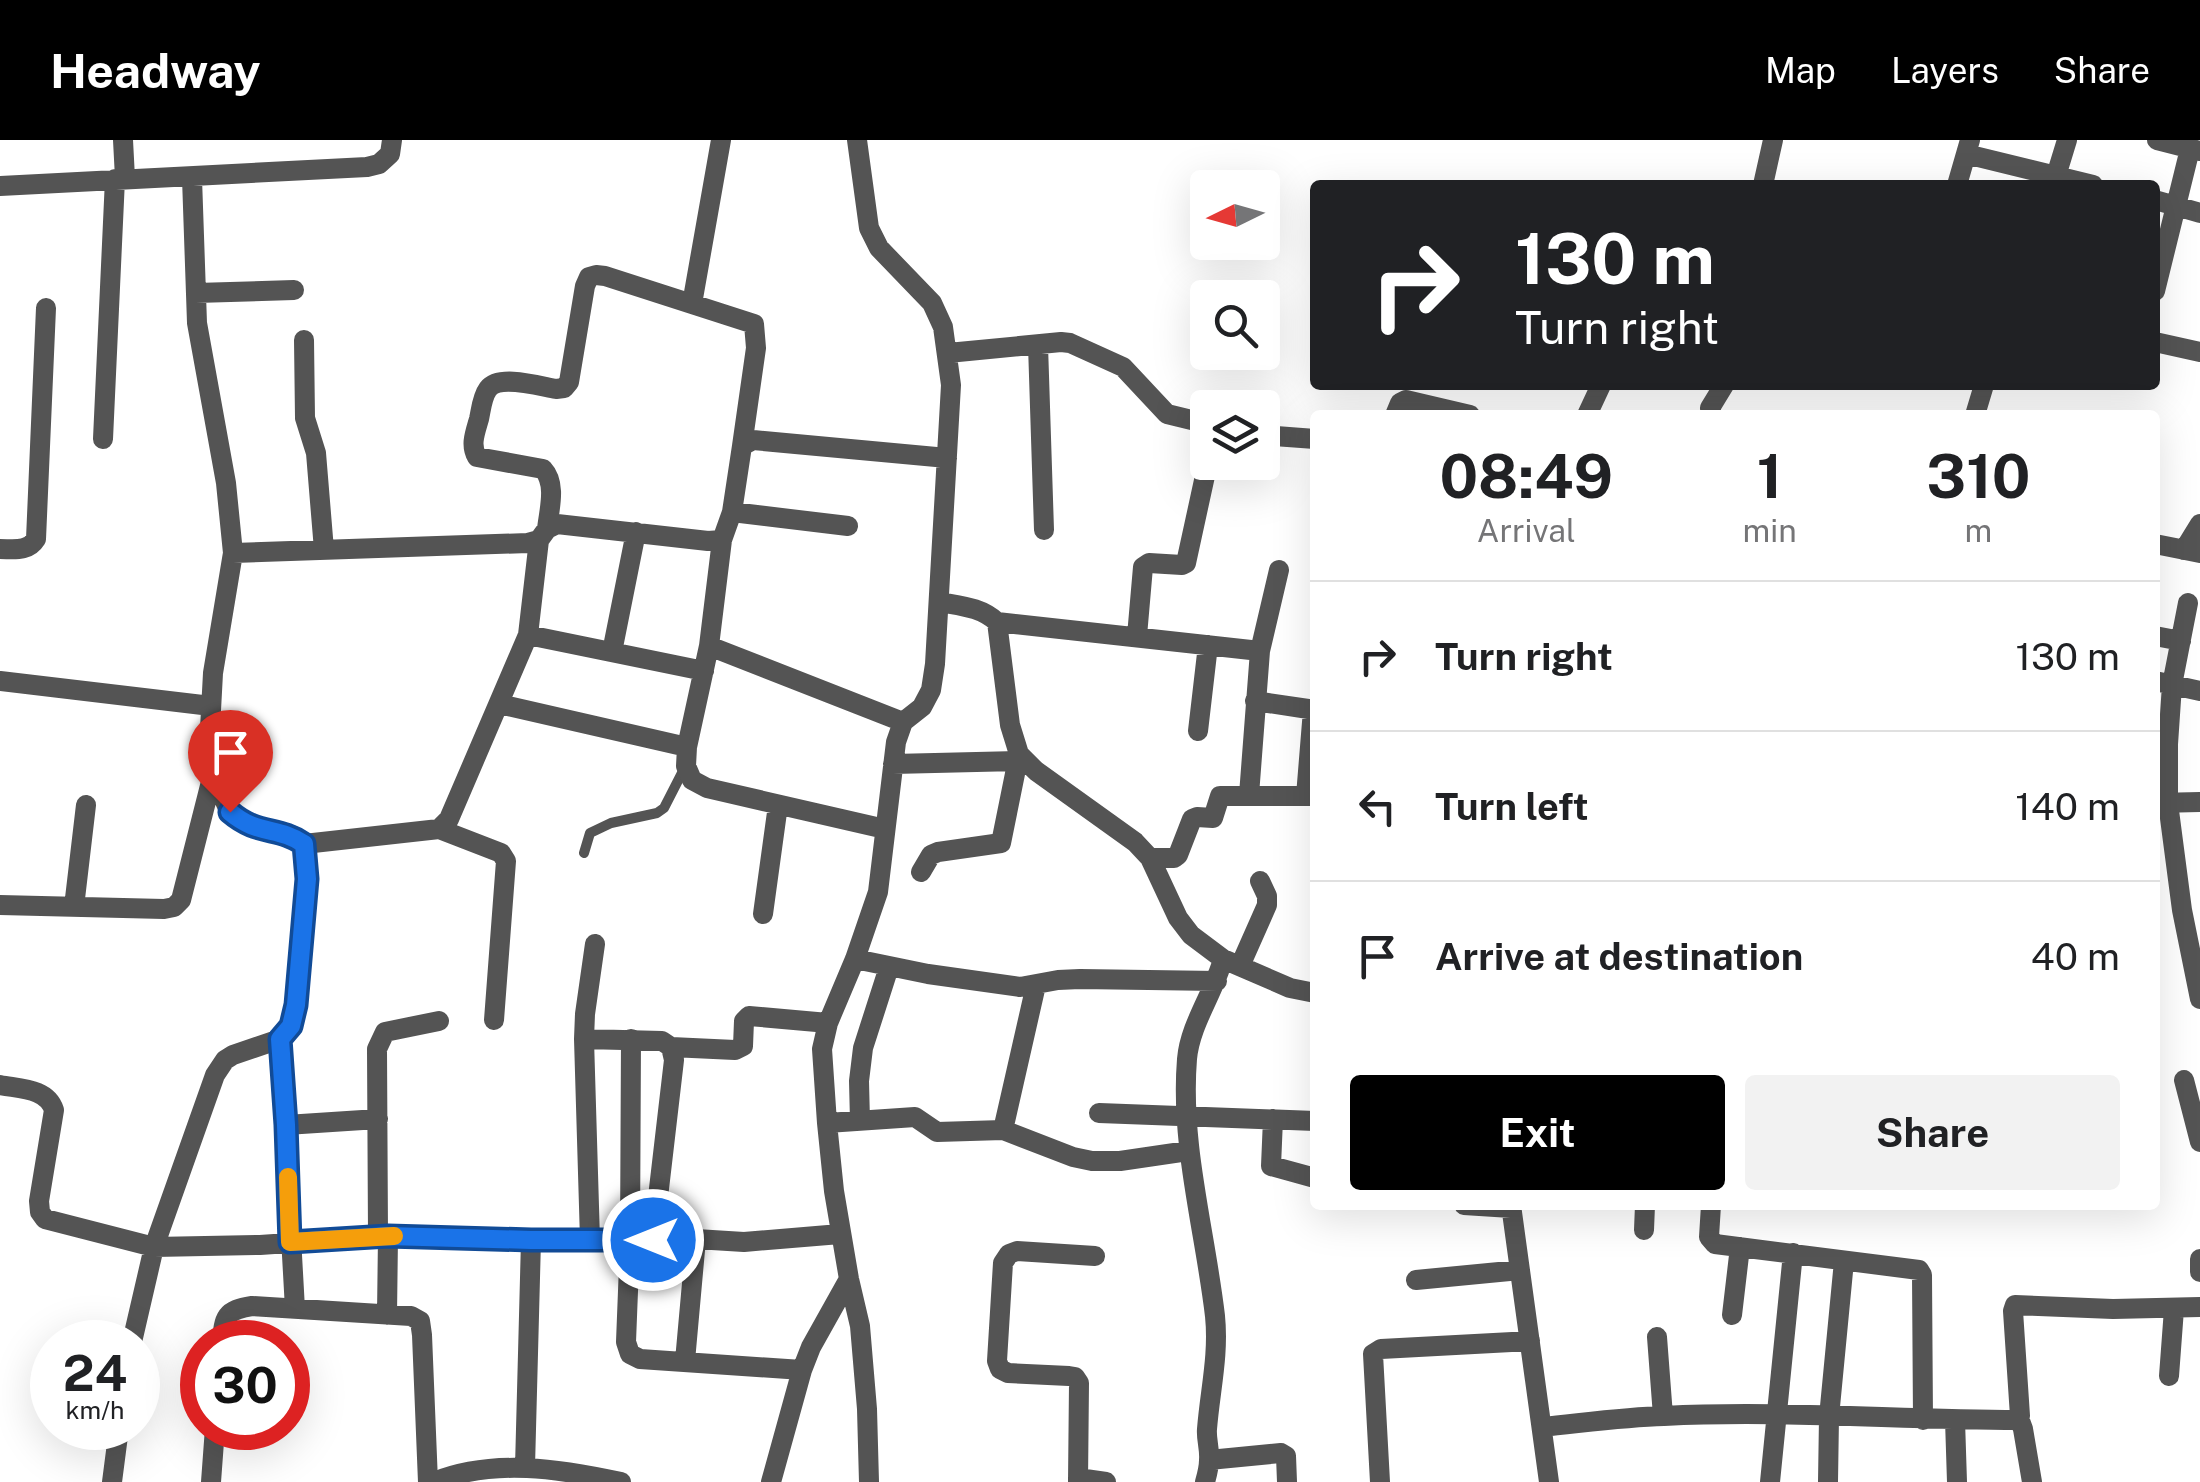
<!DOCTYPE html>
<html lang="en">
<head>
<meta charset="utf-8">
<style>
	:root { --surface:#fff; --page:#f2f2f2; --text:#202124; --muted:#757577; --line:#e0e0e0; --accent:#000 }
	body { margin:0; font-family:"Public Sans",sans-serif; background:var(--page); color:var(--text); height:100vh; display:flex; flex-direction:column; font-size:38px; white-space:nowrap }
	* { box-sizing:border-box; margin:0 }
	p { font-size:32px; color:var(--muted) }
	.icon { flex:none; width:55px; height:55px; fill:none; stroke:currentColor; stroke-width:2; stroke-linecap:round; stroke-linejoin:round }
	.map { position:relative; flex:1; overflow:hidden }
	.details { position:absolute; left:1310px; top:270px; width:850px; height:800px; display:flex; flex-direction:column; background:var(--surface); border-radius:10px; box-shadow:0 10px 40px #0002 }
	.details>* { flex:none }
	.banner { position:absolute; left:1310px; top:40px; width:850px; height:210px; border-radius:10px; box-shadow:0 10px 40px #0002; background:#202124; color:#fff; overflow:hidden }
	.needle { width:65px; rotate:265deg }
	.fabs { position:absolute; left:1190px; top:30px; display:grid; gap:20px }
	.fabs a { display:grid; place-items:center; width:90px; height:90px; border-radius:10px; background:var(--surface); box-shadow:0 10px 40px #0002; font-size:50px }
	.speed { position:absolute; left:30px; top:1180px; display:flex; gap:20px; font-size:50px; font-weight:700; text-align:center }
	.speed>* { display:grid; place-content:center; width:130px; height:130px; border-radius:50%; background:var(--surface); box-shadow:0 10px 40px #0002; line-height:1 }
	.speed small { font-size:25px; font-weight:400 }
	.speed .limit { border:15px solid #d22; background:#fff; color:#111 }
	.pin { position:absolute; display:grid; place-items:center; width:85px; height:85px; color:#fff; margin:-102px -42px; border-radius:50% 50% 50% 0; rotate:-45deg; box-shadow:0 0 10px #0007 }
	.pin .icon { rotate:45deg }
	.me { position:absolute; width:110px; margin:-55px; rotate:270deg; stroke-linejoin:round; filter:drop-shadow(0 0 8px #0008) }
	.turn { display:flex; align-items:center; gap:35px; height:210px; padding:0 40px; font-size:45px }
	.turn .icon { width:130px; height:130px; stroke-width:2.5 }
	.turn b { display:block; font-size:70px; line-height:85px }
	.eta { display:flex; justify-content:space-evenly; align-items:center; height:170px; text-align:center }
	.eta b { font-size:60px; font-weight:700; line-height:70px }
	.primary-button { display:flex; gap:20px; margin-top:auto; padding:20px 40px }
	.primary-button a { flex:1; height:115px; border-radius:10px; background:var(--accent); color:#fff; font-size:40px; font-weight:700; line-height:115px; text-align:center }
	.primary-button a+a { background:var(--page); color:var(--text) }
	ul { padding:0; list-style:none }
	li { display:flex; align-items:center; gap:30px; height:150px; padding:0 40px; border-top:2px solid var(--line) }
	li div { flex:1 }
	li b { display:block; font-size:38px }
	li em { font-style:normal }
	header { display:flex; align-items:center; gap:60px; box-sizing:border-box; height:140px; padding:0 50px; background:var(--accent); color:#fff }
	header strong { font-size:48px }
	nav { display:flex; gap:55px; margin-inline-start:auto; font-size:35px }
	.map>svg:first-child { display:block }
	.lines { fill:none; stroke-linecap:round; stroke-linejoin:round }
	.lane { stroke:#545454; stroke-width:10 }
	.street { stroke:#545454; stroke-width:20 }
	.route-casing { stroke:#114b97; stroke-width:25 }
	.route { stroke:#1a73e8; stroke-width:18 }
	.slow { stroke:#f59e0b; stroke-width:18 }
</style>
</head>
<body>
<header>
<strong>Headway</strong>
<nav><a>Map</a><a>Layers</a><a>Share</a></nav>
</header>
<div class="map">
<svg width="2200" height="1342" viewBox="0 0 2200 1342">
	<rect width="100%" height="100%" fill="#fff"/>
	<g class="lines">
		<path class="lane" d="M584,713l6,-20 21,-10 46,-10 7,-5 21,-41"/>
		<path class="street" d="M123,0l2,38
			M857,0l12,88 10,20 53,55 11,24 8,58 -16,279 -4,26 -9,17 -19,15 -7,20 -18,150 -23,67 -27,64 -6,26 5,74 7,68 15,88 11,47 7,83 2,73
			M2157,0l43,11
			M1966,14l127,31
			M2056,36l11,-36
			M1763,45l10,-45
			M1957,45l13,-45
			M0,46l367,-19 12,-3 11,-10 2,-14
			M2155,60l45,13
			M2155,151l35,-142
			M196,153l98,-3
			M692,164l29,-164
			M304,200l1,78 11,35 8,97
			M2155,202l45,10
			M1038,205l6,185
			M948,213l113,-11 9,1 53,24 44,47 41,10
			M1395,275l5,-12 6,-3 64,15
			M1587,275l14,-30
			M1712,275l-2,-7 14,-23
			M1975,275l9,-30
			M1262,295l53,4
			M103,299l12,-260
			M732,372l116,14
			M547,389c2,-19 10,-45 -4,-60l-66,-12c-7,-12 -2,-24 2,-38 2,-9 3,-22 9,-30 11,-15 51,-3 68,0l8,-1 5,-6 16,-96 4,-9 7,-2 9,1 149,48 2,24 -14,98
			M722,400l-13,106 -22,101 -1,19 6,14 15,8 178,41
			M2155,404l45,9
			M0,409c14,0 28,3 36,-10l10,-231
			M2184,410l16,-26
			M233,413l295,-10 11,-3 8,-11 10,-5 151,17 14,-1 10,-28 10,-66 11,-6 194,18
			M940,462c21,4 41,5 57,20l13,103 9,29 17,17 99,71 15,16 28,60 13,17 32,24c-9,34 -33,65 -36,100 -7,86 18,171 28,257 4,39 -5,75 -8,113 -1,10 3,20 2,31 0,7 -2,15 -4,22
			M2188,463l-16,82 -4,59v59l14,107 18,89
			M997,482l263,29
			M528,495l176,36
			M1137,496l6,-69 6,-4 33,2 4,-2 22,-101
			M2155,496l26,5
			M709,506l194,76
			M612,512l24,-120
			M0,541l211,25
			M2155,541l45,10
			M1255,561l60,9
			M499,564l188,43
			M1198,591l10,-86
			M893,624l125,-3
			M1249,655l11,-144 19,-81
			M1306,656l7,-86
			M2157,663l43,-1
			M439,689l62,24 5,8 -12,159
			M304,704l135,-15 10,-10 79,-184 11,-95
			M1150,718h24l4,-3 14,-36 5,-2 16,1 7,-22h95
			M921,732l10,-17 7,-3 63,-9 18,-89
			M0,765l164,4 10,-2 7,-7 33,-130
			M74,767l12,-102
			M763,774l15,-109
			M855,819l73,15 92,13 38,-7 22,-1 137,2
			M1223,819l67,29 25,5
			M1240,826l27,-61v-9l-7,-15
			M280,899l15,270
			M584,899l78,2 9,6 3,13 -21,180
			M631,899l-1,201 -4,102 4,12 10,5 162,11
			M671,907l64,3 8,-4 1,-25 5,-5 79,7
			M2184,940l16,62
			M0,945c20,4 47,3 54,25l-15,91 1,11 5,7 109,28 106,-2 128,-9 143,4 165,-1 48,3 96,-8
			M1099,973l216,8
			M1273,979l-2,47 44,12
			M860,981l-1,-40 4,-33 26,-81
			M827,983l88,-6 22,15 66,-2 70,27 19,4h28l68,-10
			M286,985l92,-6
			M1003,990l33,-145
			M1464,1065l47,3
			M1511,1065l38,277
			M1711,1065l-2,32 6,7 204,26 3,5 1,145
			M1644,1090l1,-25
			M378,1096l-1,-187 8,-17 54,-11
			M590,1100l-6,-201 1,-25 10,-70
			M2200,1119v13
			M1416,1140l104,-10
			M387,1175l1,-79
			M1732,1175l8,-68
			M1657,1197l6,79
			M132,1202l22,-95 61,-172 10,-15 8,-5 47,-16 11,-13 5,-21 11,-126 -3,-35 -12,-9 -30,-5 -17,-6 -15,-12 -9,-19 -7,-25 -4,-39 3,-56 20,-120 -7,-70 -29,-160 -5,-145
			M222,1202c2,-25 3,-32 30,-36l159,10 9,5 2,14 6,147
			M685,1221l11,-122
			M2169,1236l5,-67
			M2019,1278l4,11 9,53
			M1955,1280l2,62
			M1542,1287c41,-4 82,-10 122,-11 118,-6 236,4 353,4l3,-4 -7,-105 2,-6 98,4 87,-2
			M1209,1320l72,-7 5,3 1,26
			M525,1327l6,-227
			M1078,1338l28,4
			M112,1342l7,-54
			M211,1342l4,-54
			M434,1342c59,-24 127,-13 187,0
			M771,1342l31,-112 9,-23 38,-68
			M1078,1342l1,-99 -4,-6 -6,-1 -61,-3 -8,-4 -3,-8 6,-98 6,-9 8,-3 78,5
			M1380,1342l-7,-128 8,-5 149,-8
			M1770,1342l23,-229
			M1828,1342l1,-65 15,-156"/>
	</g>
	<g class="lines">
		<defs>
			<path id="route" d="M230,672c28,24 48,14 74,32l3,35 -11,126 -5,21 -11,13 6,86 4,117 98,-6 143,4h122"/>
		</defs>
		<use href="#route" class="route-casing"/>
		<use href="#route" class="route"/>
		<path class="slow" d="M288,1037l2,65 104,-6"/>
	</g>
</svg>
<div class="fabs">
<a><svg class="needle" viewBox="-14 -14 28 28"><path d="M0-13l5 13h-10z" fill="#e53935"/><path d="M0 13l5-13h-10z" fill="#757577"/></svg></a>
<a><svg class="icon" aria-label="search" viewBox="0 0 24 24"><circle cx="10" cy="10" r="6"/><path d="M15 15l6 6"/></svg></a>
<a><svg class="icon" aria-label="layers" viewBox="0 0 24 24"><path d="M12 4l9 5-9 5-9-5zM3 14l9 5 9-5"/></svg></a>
</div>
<div class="speed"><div>24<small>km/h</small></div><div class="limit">30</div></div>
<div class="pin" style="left:230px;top:672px;background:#d93025"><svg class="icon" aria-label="arrive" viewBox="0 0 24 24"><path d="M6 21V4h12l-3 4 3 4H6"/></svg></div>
<svg class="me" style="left:653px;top:1100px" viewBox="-20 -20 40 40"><circle r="17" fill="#1a73e8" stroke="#fff" stroke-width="3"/><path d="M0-11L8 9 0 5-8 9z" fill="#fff"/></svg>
<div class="banner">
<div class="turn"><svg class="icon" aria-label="right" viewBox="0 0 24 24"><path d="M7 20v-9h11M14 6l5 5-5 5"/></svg><div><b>130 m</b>Turn right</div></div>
</div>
<section class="details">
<div class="eta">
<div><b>08:49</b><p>Arrival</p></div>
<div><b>1</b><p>min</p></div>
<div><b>310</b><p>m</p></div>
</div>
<ul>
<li><svg class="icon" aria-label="right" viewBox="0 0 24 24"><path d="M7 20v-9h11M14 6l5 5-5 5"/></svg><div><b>Turn right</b></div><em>130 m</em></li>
<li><svg class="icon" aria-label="left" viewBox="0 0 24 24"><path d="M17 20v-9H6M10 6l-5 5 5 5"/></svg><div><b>Turn left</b></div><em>140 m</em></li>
<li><svg class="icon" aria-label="arrive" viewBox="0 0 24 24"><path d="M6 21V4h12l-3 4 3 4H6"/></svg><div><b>Arrive at destination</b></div><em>40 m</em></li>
</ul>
<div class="primary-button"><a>Exit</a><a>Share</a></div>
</section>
</div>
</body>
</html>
